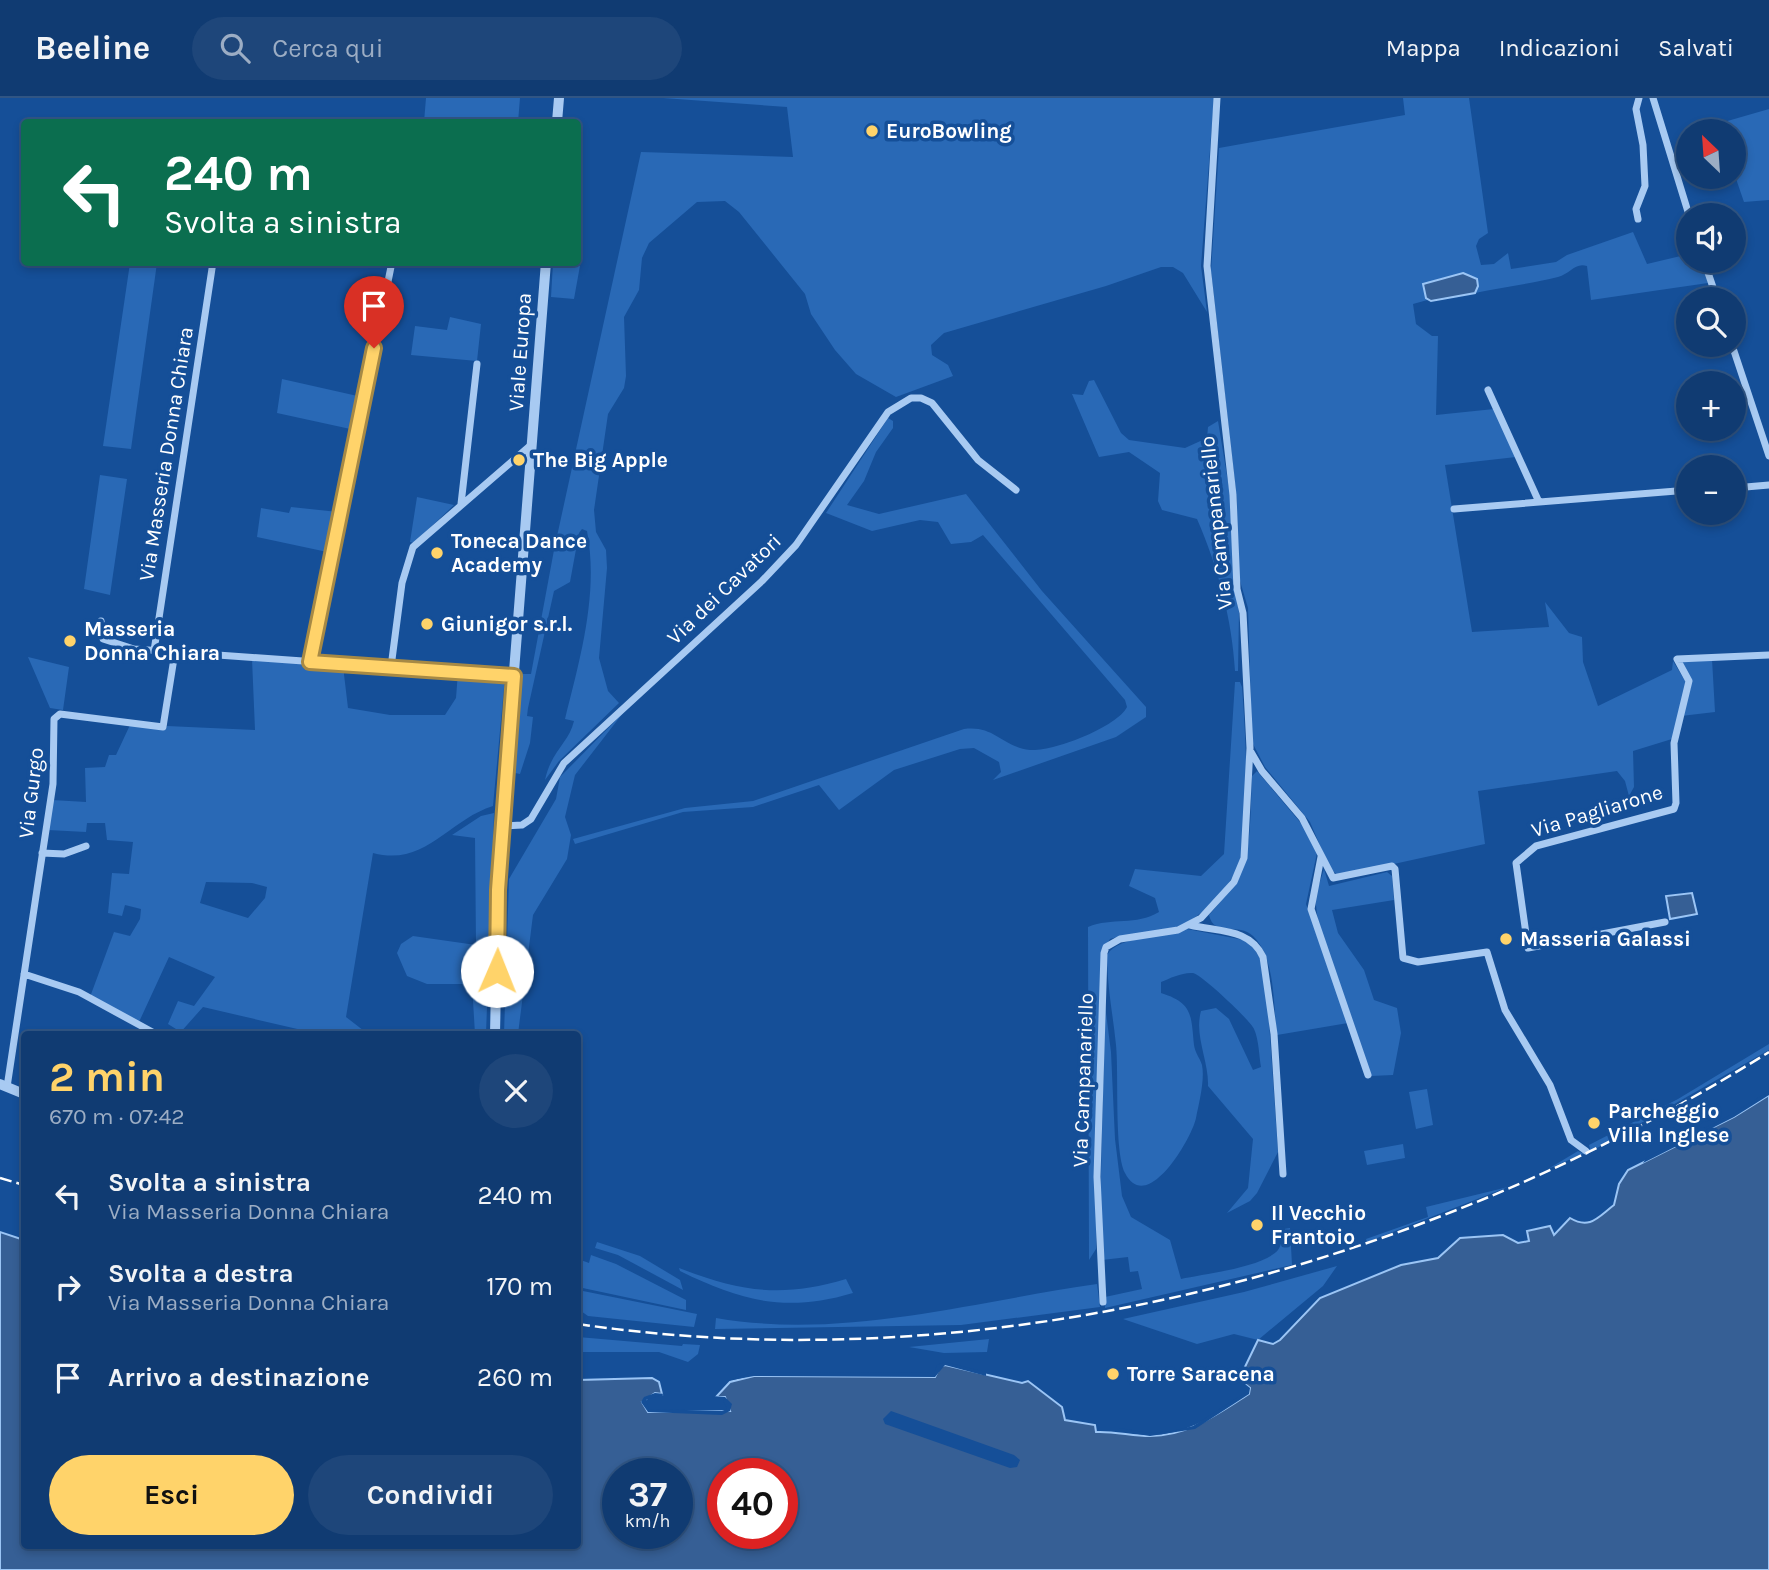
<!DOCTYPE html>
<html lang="it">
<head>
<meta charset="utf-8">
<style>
	:root { --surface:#103b72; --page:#1e467a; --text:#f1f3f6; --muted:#9cadc4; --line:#305584; --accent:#ffd36a }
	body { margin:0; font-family:Karla,sans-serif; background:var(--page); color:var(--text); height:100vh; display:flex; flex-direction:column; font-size:26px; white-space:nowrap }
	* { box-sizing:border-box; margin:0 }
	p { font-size:23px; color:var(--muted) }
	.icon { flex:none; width:38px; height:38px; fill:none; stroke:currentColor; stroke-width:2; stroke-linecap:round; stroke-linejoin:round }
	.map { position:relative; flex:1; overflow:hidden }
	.drawer { position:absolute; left:21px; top:933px; width:560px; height:518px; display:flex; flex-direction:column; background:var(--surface); border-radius:7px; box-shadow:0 4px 10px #0003,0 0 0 2px var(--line) }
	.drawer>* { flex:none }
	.hud { position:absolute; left:21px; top:21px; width:560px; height:147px; border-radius:7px; box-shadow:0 4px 10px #0003,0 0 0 2px var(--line); background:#0b6e4f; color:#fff; overflow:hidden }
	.needle { width:46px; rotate:335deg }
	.controls { position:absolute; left:1676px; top:21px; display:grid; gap:14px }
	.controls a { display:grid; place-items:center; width:70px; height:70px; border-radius:50%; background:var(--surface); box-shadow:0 4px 10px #0003,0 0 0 2px var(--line); font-size:35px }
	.speed { position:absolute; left:602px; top:1360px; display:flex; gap:14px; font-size:35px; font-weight:700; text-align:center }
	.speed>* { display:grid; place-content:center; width:91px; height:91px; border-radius:50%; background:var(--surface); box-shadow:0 4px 10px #0003,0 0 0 2px var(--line); line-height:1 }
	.speed small { font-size:18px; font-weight:400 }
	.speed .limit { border:10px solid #d22; background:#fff; color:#111 }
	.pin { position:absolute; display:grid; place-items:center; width:60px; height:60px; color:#fff; margin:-72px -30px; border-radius:50% 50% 50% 0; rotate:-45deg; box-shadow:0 0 7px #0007 }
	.pin .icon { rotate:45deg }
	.me { position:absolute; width:77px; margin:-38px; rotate:1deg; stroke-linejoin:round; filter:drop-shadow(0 0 5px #0008) }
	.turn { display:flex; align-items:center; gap:24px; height:147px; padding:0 28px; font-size:32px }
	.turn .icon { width:91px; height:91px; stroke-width:2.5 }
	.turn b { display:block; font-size:49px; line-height:60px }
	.round { display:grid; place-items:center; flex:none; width:74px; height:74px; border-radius:37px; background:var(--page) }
	.summary { display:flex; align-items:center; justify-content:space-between; height:119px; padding:0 28px }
	h1 { font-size:42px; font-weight:700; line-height:52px; color:var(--accent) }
	.cta { display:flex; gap:14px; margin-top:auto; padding:14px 28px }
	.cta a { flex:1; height:80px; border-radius:42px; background:var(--accent); color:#111; font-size:28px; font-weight:700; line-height:80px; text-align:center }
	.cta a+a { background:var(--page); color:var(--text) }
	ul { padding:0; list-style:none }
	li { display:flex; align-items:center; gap:21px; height:91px; padding:0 28px }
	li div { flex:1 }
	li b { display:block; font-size:26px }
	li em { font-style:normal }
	header { display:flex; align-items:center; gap:42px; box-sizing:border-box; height:98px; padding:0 35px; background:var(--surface); border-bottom:2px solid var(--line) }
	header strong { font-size:33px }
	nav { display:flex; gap:38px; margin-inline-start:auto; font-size:24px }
	.search { width:490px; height:63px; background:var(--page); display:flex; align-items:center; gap:18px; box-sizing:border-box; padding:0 24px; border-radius:38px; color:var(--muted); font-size:26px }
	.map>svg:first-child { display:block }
	.green { fill:#2969b6; fill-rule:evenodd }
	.water { fill:#365f95; stroke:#9bc5f5; stroke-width:2; fill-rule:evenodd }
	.pier { fill:#154f98 }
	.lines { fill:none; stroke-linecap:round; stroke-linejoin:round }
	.minor { stroke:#a8caf2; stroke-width:7 }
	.tertiary { stroke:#a8caf2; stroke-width:10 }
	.rail { stroke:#fff; stroke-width:2.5; stroke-dasharray:12 5; stroke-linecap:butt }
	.route-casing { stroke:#a68945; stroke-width:18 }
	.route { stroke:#ffd36a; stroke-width:12 }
	.poi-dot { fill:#ffd36a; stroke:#154f98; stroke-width:2.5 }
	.labels { text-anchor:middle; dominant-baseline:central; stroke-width:7; stroke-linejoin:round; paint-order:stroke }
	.poi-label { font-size:21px; font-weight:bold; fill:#fff; stroke:#154f98; text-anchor:start }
	.street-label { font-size:21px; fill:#fff; stroke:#154f98 }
</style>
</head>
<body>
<header>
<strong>Beeline</strong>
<div class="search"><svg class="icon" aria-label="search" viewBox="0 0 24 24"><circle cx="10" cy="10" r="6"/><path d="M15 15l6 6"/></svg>Cerca qui</div>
<nav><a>Mappa</a><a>Indicazioni</a><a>Salvati</a></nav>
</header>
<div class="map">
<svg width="1769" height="1472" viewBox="0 0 1769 1472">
	<rect width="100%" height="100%" fill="#154f98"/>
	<path class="green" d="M426,0h94l-2,24h-94z
		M663,0h551l-13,168 6,46 -24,-39 -10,-6h-12l-55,19 -162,47 -13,12 1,10 16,10 5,11 -57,21 -40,-23 -21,-24 -24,-36 -6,-20 -66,-82 -14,-11 -28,1 -48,41 -7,15 -3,32 -15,27 2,59 -2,12 -16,26 -14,96 2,22 10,18 1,18 -8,90 9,33 11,12 -60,58 -14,19c6,-29 24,-37 29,-59l-9,-2c15,-60 34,-126 22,-188l-5,-2 -3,4 -9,49 -16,9 -26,117 -1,8 6,1 -3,26 -10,31 -5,-1 7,-99h9l23,-124 87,-398 152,5 -6,-50z
		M1403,0h66l19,135 -9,6 -3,7 5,19 13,-1 14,-11 3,16 45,-7 11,-7 66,-23 14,32 42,-10v7h11l8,22 -117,17 -4,-34c-12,-4 -17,8 -29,11 -27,7 -56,10 -83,16l3,-7 -65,18 3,20 16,12h6l-2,79 58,-6 22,48 -71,8 27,167 77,-5 -4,-25 24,31 13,4 1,25 15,44 74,-36 1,-9 14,23 -15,55 -39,12 1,36 -5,9 -4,-15 -8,-10 -139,20 7,53 -146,32 -9,-7 -20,-47 -45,-55 -13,-25 -4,-134 -10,-34 -1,-73 -26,-230 8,-123 186,-33z
		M1769,11v91l-25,2 -10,-29v-42h-15l-2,-7z
		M578,151h5l-9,50 -23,-2 2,-34 25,-1z
		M130,165h27l-26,186 -28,-3z
		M450,219l31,7 -4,37 -66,-6 4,-29 32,4z
		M282,281l80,18 -7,33 -78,-17z
		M1094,282l27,53 8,7 56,8 22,-10 1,-11 10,-6 12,73 4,91 5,27 -1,59h-3c-3,-52 -17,-104 -38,-152l-35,-9 -4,-9 2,-28 -31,-21 -30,5 -27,-63 11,1 6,-14z
		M888,320l5,3v7l-17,24 -12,29 -17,24 32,9 87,-20 76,97 104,116v10l-30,20 -123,43 8,-8 -2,-10 -25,-14 -14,1 -66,21 -55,40 -20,-25 -66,22 -70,5 -108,32 -2,-5 112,-31 68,-7 211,-72c31,-4 38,18 66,21 23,2 87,-23 97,-43l-2,-7 -142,-165 -12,7 -20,2 -13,-22 -18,-2 -48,11 -46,-18z
		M100,377l27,4 -17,116 -26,-6z
		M417,399l37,8 -40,38 -4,-1z
		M291,409l47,5 -6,41 -75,-16 4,-29 28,5z
		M28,559l41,10 -6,43 -13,-2z
		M252,561l91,7 5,42 42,7h55l11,-17 2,-26 47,5 -12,129c-45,14 -67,61 -120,47l-27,164 22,17 -62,-3 -103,-24 -24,27h-5l2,-5 -8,-5 10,-23 16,5 21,-29 -46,-20 -30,65 -49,-25 24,-65 16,4 10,-17 1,-10 -16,-4 -3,11 -14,-3 4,-40 17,1 4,-32 -26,-2 -2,-17h-18l-1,9 -38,-2 4,-30 34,2 -1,-34 20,-1 4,-12h7l14,-30 35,5 2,-4 88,4zM206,784l46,1 15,4 -2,11 -17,20 -48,-15z
		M1712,561l3,53 -34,4 10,-29 -12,-27z
		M1235,584h5l2,5c3,37 10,147 -3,178 -10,22 -33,48 -55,59 -23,11 -50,8 -74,15l-8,12 -6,298 -7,11 -1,-333c24,-10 48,-1 71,-15l-4,-14 -26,-12 6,-17 66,7 23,-22z
		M623,615l-48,62 -10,42 6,18 -4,24 -34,56 -15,119h-14l5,-155 47,-80 4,-22z
		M1257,673l48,57 12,25 -11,51 42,119 -71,12c-4,-29 -1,-77 -24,-99 -14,-14 -39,2 -44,-21 46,-50 40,-75 43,-139z
		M494,715l-8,221h-11l-3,-50h-45l-20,-8 -10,-23 4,-9 12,-8 63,9 -1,-107 -23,-3 29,-19z
		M1324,771l5,17 58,-14 5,4 2,24 -62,10 6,23 26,37 10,30 23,8 4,25 -8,42 -22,1 -53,-154 -3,-25z
		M1187,831l62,12 11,17 8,49 10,145 -21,41 -7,8 -23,12 21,-25 5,-49 -45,-53c1,-25 -14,-50 -7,-75l15,-3 13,11 24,51 8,-3c-2,-11 -2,-27 -7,-38 -3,-8 -53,-55 -61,-56 -10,-1 -23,5 -32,9v11c32,10 30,22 33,52 1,8 6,13 8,20 3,15 -3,38 -6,53 -4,20 -49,98 -71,55 -11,-23 -6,-98 -9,-128 -3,-30 -9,-59 -9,-90 13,-21 57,-16 80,-26z
		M1105,907l6,47 4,87 7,57 9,21 39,23 11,39c23,-5 83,-12 97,-29 4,-6 5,-14 6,-21l6,-1 2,37 -187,43v-11l37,-8 -4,-18 -8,1 -2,-15 -26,3 -2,-46z
		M1769,946v6l-170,97 -51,22 30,-18 4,2 8,-4 -1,-4 89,-46z
		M1427,991l6,36 -17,4 -7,-37z
		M1403,1046l2,14 -38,7 -3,-14z
		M1508,1089l-141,55 -1,-3 62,-22 -2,-10z
		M597,1144l43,14 40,24 3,10 -65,-35 -23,-7z
		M591,1157l25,9 70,36v10l-108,-23v-28l11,4z
		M1337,1168l-14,20 -65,54 -24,-6 -37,10 -74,-25 121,-27z
		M679,1170c62,24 103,30 167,11l7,14c-67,20 -112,8 -173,-22z
		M1097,1186l3,23 -139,18 -246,4 1,-11c127,22 255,-16 381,-34z
		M578,1192l119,24 -3,13 -106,-11 -10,-7z
		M578,1239l104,9 1,-2 17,1 -2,9 -10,8 -29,-10h-81z
		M989,1241l-2,13 -43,1 -35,-6z"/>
	<path class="water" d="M1463,175l14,6 1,7 -3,7 -44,8 -5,-3 -3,-14z
		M1692,795l5,21 -27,5 -4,-23z
		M1769,997v475h-1769v-338l24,8v305h554v-165l74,-2 7,4 3,12 -7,-1 -13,9 6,10 82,-1 -5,-14h-9l14,-15 24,-6 181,1 5,-10 5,-2 77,18 6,-2 34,26 3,13 30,5 1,7c18,-1 36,4 54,4 39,0 67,-22 99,-42l1,-6 -14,-11 6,-4 16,-33 15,4 7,-4 40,-42 81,-33 37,-7 22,-20 43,-3 15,8 11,-2 -2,-10 23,-5 4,9 16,-17c20,12 28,-1 44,-13l5,-21 9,-14 106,-53zM618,1376h59v59h-59zM723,1376h59v59h-59z"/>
	<path class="pier" d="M1769,993v4l-35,22 -91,46 4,-6 85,-43z
		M945,1264l41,10v4l-41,-11 -10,12 -181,-1 -28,5 28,-9 180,1 3,-8z
		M1236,1279l14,11 -1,6 -54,35 -45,7 -31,-5v-3l31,5 22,-2 21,-5 53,-34 -13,-13z
		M655,1295l10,1 -19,6 3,9 73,2 5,-2 -4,-9h-9l-2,-4 13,1 7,7 -2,7 -8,4 -74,-3 -7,-10 3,-5z
		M891,1313l123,44 6,5 -3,7 -7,1 -125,-44 -2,-5z"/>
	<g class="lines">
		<path class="minor" d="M1653,0l36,117
			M1638,121l-2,-10 9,-23 -2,-41 -7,-36 3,-11
			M1704,163l13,38
			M1732,247l37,111
			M1488,292l51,112
			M1734,390l35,-3
			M461,406l16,-140
			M1454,411l235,-19
			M101,523l2,18 31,10 381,27
			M154,553l59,-389
			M310,564l82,-400
			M391,569l11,-84 11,-36 118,-102
			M1251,654l11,19 40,47 31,60 59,-12 3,3 8,89 15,4 69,-10 18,58 45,75 21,55 15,11
			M502,728l20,-1 9,-6 33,-56 198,-182 34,-36 92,-133 23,-14h10l11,5 46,57 38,30
			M42,755l22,1 22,-8
			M1321,759l-10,52 57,166
			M1665,824l-137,26 -12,-85 20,-17 138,-37 2,-6 -2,-60 15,-62 -12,-22 92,-4
			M1190,827c28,7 60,3 73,32l11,77 9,140
			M24,876l55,18 77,42
			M7,989l46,-303 1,-65 6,-5 103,13 12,-75
			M1103,1204l-6,-125 7,-224 2,-6 14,-8 58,-9 23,-12 33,-36 10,-24 6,-110 -7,-135 -6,-24 -4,-94 -26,-229 10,-168"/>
		<path class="tertiary" d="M557,24l2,-24
			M495,936l3,-144 8,-116 40,-512
			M0,986l24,10"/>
		<path class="rail" d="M0,1080l24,7
			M578,1226c409,60 843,-54 1191,-272"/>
	</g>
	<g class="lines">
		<defs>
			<path id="route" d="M374,250l-64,314 204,14 -16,214 -1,81"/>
		</defs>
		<use href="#route" class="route-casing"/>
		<use href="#route" class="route"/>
	</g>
	<g class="poi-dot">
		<circle cx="872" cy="33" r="7"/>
		<circle cx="519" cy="362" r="7"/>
		<circle cx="437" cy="455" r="7"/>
		<circle cx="427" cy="526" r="7"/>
		<circle cx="70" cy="543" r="7"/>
		<circle cx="1506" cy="841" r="7"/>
		<circle cx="1594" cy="1025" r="7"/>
		<circle cx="1257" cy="1127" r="7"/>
		<circle cx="1113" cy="1276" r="7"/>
	</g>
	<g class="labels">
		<g class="poi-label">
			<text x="886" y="33">EuroBowling</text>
			<text x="533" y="362">The Big Apple</text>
			<text x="451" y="443">Toneca Dance<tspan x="451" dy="24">Academy</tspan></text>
			<text x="441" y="526">Giunigor s.r.l.</text>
			<text x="84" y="531">Masseria<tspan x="84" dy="24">Donna Chiara</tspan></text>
			<text x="1520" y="841">Masseria Galassi</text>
			<text x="1608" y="1013">Parcheggio<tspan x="1608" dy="24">Villa Inglese</tspan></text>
			<text x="1271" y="1115">Il Vecchio<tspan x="1271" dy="24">Frantoio</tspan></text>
			<text x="1127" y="1276">Torre Saracena</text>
		</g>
		<g class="street-label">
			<text transform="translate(520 254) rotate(-86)">Viale Europa</text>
			<text transform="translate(166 356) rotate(-81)">Via Masseria Donna Chiara</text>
			<text transform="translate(1216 425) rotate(-96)">Via Campanariello</text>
			<text transform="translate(724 491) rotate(-44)">Via dei Cavatori</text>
			<text transform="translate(31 695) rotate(-83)">Via Gurgo</text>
			<text transform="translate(1597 713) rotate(-17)">Via Pagliarone</text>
			<text transform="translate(1083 982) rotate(-88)">Via Campanariello</text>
		</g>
	</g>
</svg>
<div class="controls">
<a><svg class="needle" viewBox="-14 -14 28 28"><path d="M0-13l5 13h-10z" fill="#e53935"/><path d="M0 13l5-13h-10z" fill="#9cadc4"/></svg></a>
<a><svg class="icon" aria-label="sound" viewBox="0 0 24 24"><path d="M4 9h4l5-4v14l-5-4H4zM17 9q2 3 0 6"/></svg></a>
<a><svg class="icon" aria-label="search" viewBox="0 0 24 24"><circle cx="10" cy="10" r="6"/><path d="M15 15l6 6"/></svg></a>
<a>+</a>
<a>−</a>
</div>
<div class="speed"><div>37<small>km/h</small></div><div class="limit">40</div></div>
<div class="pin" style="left:374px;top:250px;background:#d93025"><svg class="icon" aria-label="arrive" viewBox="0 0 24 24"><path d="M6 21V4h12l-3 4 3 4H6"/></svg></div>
<svg class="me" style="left:497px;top:873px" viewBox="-20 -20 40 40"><circle r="19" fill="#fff"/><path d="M0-13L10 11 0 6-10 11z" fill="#ffd36a"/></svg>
<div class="hud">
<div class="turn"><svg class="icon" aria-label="left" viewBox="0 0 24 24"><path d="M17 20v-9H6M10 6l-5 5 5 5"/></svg><div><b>240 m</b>Svolta a sinistra</div></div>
</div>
<section class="drawer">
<div class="summary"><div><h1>2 min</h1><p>670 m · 07:42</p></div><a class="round"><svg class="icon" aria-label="close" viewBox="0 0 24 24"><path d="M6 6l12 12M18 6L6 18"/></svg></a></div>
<ul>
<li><svg class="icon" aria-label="left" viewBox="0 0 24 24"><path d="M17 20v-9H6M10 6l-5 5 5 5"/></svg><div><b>Svolta a sinistra</b><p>Via Masseria Donna Chiara</p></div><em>240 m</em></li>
<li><svg class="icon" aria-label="right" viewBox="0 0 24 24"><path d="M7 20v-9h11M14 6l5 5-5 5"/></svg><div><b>Svolta a destra</b><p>Via Masseria Donna Chiara</p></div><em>170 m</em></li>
<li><svg class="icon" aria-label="arrive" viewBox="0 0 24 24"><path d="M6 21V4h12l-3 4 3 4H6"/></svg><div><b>Arrivo a destinazione</b></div><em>260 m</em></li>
</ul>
<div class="cta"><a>Esci</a><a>Condividi</a></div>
</section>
</div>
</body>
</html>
